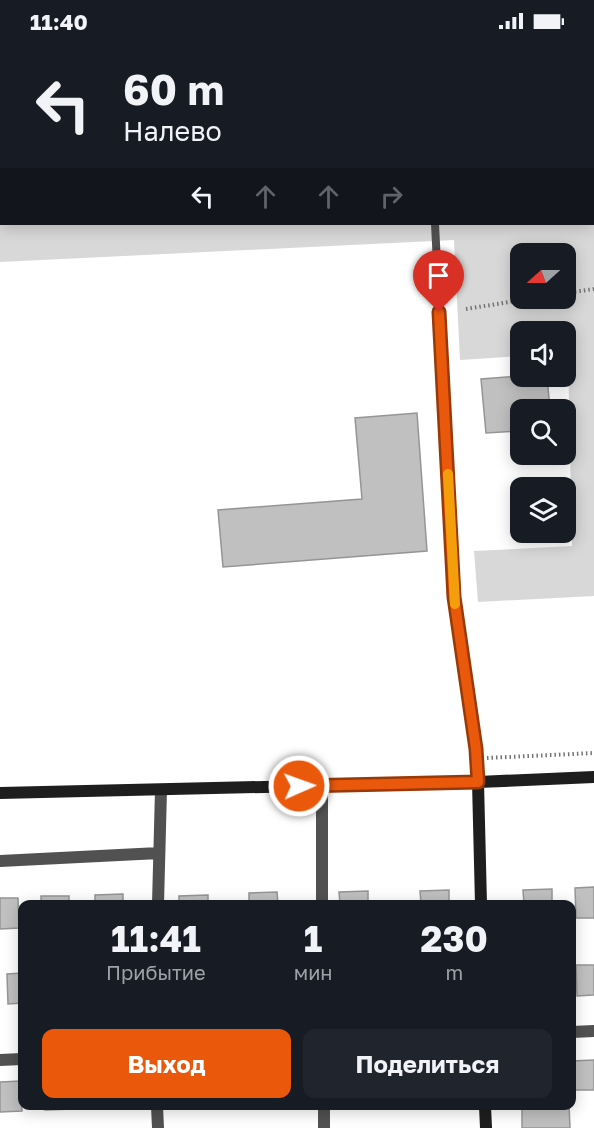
<!DOCTYPE html>
<html lang="ru">
<head>
<meta charset="utf-8">
<style>
	:root { --surface:#171b24; --page:#20242c; --text:#f1f3f6; --muted:#9ea1a6; --accent:#ea580c }
	body { margin:0; font-family:"Golos Text",sans-serif; background:var(--page); color:var(--text); height:100vh; display:flex; flex-direction:column; font-size:22px; white-space:nowrap }
	* { box-sizing:border-box; margin:0 }
	p { font-size:20px; color:var(--muted) }
	.icon { flex:none; width:33px; height:33px; fill:none; stroke:currentColor; stroke-width:2; stroke-linecap:round; stroke-linejoin:round }
	.map { position:relative; flex:1; overflow:hidden }
	.drawer { position:absolute; left:18px; top:858px; width:558px; height:210px; display:flex; flex-direction:column; background:var(--surface); border-radius:12px; box-shadow:0 3px 15px #0003 }
	.drawer>* { flex:none }
	.banner { position:absolute; left:0px; top:0px; width:594px; height:183px; box-shadow:0 3px 15px #0003; background:#171b24; color:var(--text); overflow:hidden }
	.needle { width:39px; rotate:249deg }
	.tools { position:absolute; left:510px; top:201px; display:grid; gap:12px }
	.tools a { display:grid; place-items:center; width:66px; height:66px; border-radius:12px; background:var(--surface); box-shadow:0 3px 15px #0003; font-size:30px }
	.pin { position:absolute; display:grid; place-items:center; width:51px; height:51px; color:#fff; margin:-62px -26px; border-radius:50% 50% 50% 0; rotate:-45deg; box-shadow:0 0 6px #0007 }
	.pin .icon { rotate:45deg }
	.me { position:absolute; width:66px; margin:-33px; rotate:88deg; stroke-linejoin:round; filter:drop-shadow(0 0 4px #0008) }
	.turn { display:flex; align-items:center; gap:21px; height:126px; padding:0 24px; font-size:27px }
	.turn .icon { width:78px; height:78px; stroke-width:2.5 }
	.turn b { display:block; font-size:42px; line-height:51px }
	.lanes { display:flex; align-items:center; height:57px; padding:0 24px; background:#0003; justify-content:center; gap:30px; direction:ltr }
	.lanes .off { opacity:.35 }
	.eta { display:flex; justify-content:space-evenly; align-items:center; height:102px; text-align:center }
	.eta b { font-size:36px; font-weight:700; line-height:42px }
	.cta { display:flex; gap:12px; margin-top:auto; padding:12px 24px }
	.cta a { flex:1; height:69px; border-radius:12px; background:var(--accent); color:#fff; font-size:24px; font-weight:700; line-height:69px; text-align:center }
	.cta a+a { background:var(--page); color:var(--text) }
	.status { display:flex; justify-content:space-between; align-items:center; height:42px; padding:0 30px; background:var(--surface); direction:ltr }
	.status svg { height:16px; fill:currentColor }
	.map>svg:first-child { display:block }
	.green { fill:#d8d8d8; fill-rule:evenodd }
	.building { fill:#c0c0c0; stroke:#959595; stroke-width:1.5 }
	.lines { fill:none; stroke-linecap:round; stroke-linejoin:round }
	.path { stroke:#737373; stroke-width:4; stroke-dasharray:1.5 3; stroke-linecap:butt }
	.lane { stroke:#515151; stroke-width:8 }
	.street { stroke:#515151; stroke-width:12 }
	.secondary { stroke:#1e1e1e; stroke-width:12 }
	.route-casing { stroke:#983908; stroke-width:15 }
	.route { stroke:#ea580c; stroke-width:10 }
	.slow { stroke:#f59e0b; stroke-width:10 }
</style>
</head>
<body>
<div class="status"><b>11:40</b><svg viewBox="0 0 49 12"><path d="M0 12V9h3v3zM5 12V6h3v6zM10 12V3h3v9zM15 12V0h3v12zM26 1h20v11H26zM47 4h2v5h-2z"/></svg></div>
<div class="map">
<svg width="594" height="1086" viewBox="0 0 594 1086">
	<rect width="100%" height="100%" fill="#fff"/>
	<path class="green" d="M0,0h594v554l-116,6 -4,-51 98,-5 -4,-193h-2v-21h-46v24l-60,4 -6,-120 -454,22zM2,2h590v180h-590zM520,212h46v44h-46z"/>
	<path class="building" d="M520,334h27l3,34h-30v21l-34,2 -5,-54z
		M417,371l10,138 -204,16 -5,-57 144,-11 -7,-81z
		M594,845v31h-18l-1,-30z
		M552,847v15h-28l-1,-14z
		M449,848v14h-28l-1,-13z
		M368,849v13h-28l-1,-12z
		M277,850l1,12h-29v-11z
		M123,852v10h-28v-9z
		M208,853v9h-29v-8z
		M41,854h28v8h-28z
		M0,856h18l1,30 -19,1z
		M576,923h18v30l-17,1z
		M22,931v30l-14,1 -1,-30z
		M594,1018v30h-22v-29z
		M21,1039l1,30 -22,1v-30z
		M45,1064h28v3l-28,1z
		M99,1064h28v1l-28,1z
		M522,1064h47l1,22h-48z"/>
	<g class="lines">
		<path class="path" d="M592,37h2
			M0,54l2,2
			M566,251l28,-4
			M466,267l68,-11
			M487,716l107,-5"/>
		<path class="lane" d="M427,0v2
			M435,182l19,373 22,152 2,33"/>
		<path class="street" d="M322,743v119
			M0,819l159,-8
			M158,862l3,-114
			M572,990l22,-1
			M0,1018l22,-1
			M157,1064l1,22
			M324,1064v22"/>
		<path class="secondary" d="M478,740l3,122
			M0,751l478,-11 116,-5
			M485,1064l1,22"/>
	</g>
	<g class="lines">
		<defs>
			<path id="route" d="M299,744l179,-4 -2,-33 -22,-152 -15,-285"/>
		</defs>
		<use href="#route" class="route-casing"/>
		<use href="#route" class="route"/>
		<path class="slow" d="M448,432l7,130"/>
	</g>
</svg>
<div class="tools">
<a><svg class="needle" viewBox="-14 -14 28 28"><path d="M0-13l5 13h-10z" fill="#e53935"/><path d="M0 13l5-13h-10z" fill="#9ea1a6"/></svg></a>
<a><svg class="icon" aria-label="sound" viewBox="0 0 24 24"><path d="M4 9h4l5-4v14l-5-4H4zM17 9q2 3 0 6"/></svg></a>
<a><svg class="icon" aria-label="search" viewBox="0 0 24 24"><circle cx="10" cy="10" r="6"/><path d="M15 15l6 6"/></svg></a>
<a><svg class="icon" aria-label="layers" viewBox="0 0 24 24"><path d="M12 4l9 5-9 5-9-5zM3 14l9 5 9-5"/></svg></a>
</div>
<div class="pin" style="left:439px;top:270px;background:#d93025"><svg class="icon" aria-label="arrive" viewBox="0 0 24 24"><path d="M6 21V4h12l-3 4 3 4H6"/></svg></div>
<svg class="me" style="left:299px;top:744px" viewBox="-20 -20 40 40"><circle r="17" fill="#ea580c" stroke="#fff" stroke-width="3"/><path d="M0-11L8 9 0 5-8 9z" fill="#fff"/></svg>
<div class="banner">
<div class="turn"><svg class="icon" aria-label="left" viewBox="0 0 24 24"><path d="M17 20v-9H6M10 6l-5 5 5 5"/></svg><div><b>60 m</b>Налево</div></div>
<div class="lanes"><svg class="icon" aria-label="left" viewBox="0 0 24 24"><path d="M17 20v-9H6M10 6l-5 5 5 5"/></svg><svg class="icon off" aria-label="ahead" viewBox="0 0 24 24"><path d="M12 20V5M6 11l6-6 6 6"/></svg><svg class="icon off" aria-label="ahead" viewBox="0 0 24 24"><path d="M12 20V5M6 11l6-6 6 6"/></svg><svg class="icon off" aria-label="right" viewBox="0 0 24 24"><path d="M7 20v-9h11M14 6l5 5-5 5"/></svg></div>
</div>
<section class="drawer">
<div class="eta">
<div><b>11:41</b><p>Прибытие</p></div>
<div><b>1</b><p>мин</p></div>
<div><b>230</b><p>m</p></div>
</div>
<div class="cta"><a>Выход</a><a>Поделиться</a></div>
</section>
</div>
</body>
</html>
